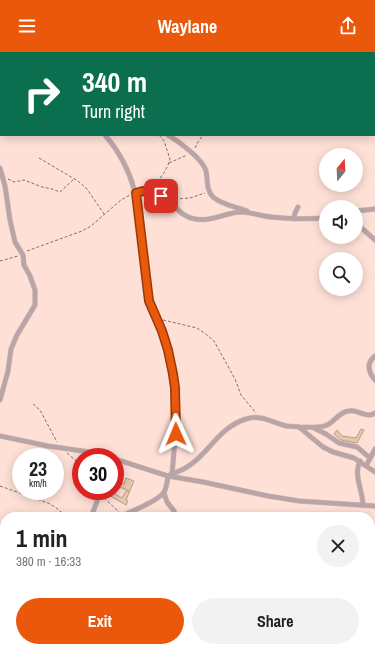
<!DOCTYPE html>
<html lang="en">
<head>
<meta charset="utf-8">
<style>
	:root { --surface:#fff; --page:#f2f2f2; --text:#222; --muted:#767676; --accent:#ea580c }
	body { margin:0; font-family:"Archivo Narrow",sans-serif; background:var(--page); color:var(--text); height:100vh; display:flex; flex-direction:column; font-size:15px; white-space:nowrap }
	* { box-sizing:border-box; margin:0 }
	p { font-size:13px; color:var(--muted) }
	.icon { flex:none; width:22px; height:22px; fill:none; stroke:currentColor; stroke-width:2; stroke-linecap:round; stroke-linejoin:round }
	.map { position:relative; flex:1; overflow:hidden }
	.sheet { position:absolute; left:0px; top:460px; width:375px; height:140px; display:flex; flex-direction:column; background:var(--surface); border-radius:16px 16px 0 0; box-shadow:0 2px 10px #0003 }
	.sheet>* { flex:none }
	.hud { position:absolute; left:0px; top:0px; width:375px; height:84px; box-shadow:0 2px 10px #0003; background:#0b6e4f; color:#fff; overflow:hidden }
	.needle { width:26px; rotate:18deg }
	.buttons { position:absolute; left:319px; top:96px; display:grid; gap:8px }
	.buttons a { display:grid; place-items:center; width:44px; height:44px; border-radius:50%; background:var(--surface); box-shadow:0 2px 10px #0003; font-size:20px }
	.speed { position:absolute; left:12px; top:396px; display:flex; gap:8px; font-size:20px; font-weight:700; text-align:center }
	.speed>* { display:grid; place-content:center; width:52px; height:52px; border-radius:50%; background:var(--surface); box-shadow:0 2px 10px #0003; line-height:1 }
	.speed small { font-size:10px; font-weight:400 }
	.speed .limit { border:6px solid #d22; background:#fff; color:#111 }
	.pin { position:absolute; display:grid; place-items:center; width:34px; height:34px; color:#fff; margin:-17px; border-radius:8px; box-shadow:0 2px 6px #0006 }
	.me { position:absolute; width:44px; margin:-22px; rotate:359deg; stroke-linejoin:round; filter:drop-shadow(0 0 3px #0008) }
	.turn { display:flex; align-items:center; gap:14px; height:84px; padding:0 16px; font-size:18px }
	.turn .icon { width:52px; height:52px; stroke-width:2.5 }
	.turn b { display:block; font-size:28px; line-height:34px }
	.round { display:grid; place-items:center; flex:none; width:42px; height:42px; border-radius:21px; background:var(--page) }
	.headline { display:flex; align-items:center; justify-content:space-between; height:68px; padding:0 16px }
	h1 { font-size:24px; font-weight:700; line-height:30px }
	.action { display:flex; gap:8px; margin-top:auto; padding:8px 16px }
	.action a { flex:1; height:46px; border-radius:24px; background:var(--accent); color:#fff; font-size:16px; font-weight:700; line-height:46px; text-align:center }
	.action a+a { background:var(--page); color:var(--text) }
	header { display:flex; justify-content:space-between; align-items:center; height:52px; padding:0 16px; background:var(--accent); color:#fff; font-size:18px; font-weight:700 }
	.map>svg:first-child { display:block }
	.building { fill:#e8c8ad; stroke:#b89d87 }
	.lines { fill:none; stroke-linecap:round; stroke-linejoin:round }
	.minor-casing { stroke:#d9beb5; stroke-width:5.5 }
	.path { stroke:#836f68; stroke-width:1; stroke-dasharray:3 2; stroke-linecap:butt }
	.minor { stroke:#b9a5a8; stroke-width:4.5 }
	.route-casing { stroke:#983908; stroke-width:10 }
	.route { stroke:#ea580c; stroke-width:7 }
</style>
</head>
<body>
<header><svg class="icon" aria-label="menu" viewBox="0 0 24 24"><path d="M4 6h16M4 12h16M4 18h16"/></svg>Waylane<svg class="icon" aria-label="share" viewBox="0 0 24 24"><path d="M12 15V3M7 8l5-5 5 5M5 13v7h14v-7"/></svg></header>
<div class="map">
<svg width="375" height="600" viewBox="0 0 375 600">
	<rect width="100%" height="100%" fill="#fee0d6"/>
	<path class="building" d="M361,377l3,1 -7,13 -16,-3 -7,-6 3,-4 5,6 14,2z
		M126,426l8,3 -8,19 2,1 -2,4 -19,-11 2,-3h1l12,7 4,-7h3l-14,-6v-5l9,4z"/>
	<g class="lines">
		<defs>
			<path id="minor" d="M32,0l1,1
				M348,0l1,1
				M374,52l1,4
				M105,83c43,50 32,98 42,158 2,9 6,17 10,26 5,10 9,20 11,31 11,41 8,83 4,124l-4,2c-1,6 -1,11 -4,16 -5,9 -33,19 -44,25
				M168,83c10,6 35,24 38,36 2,9 0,19 7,26 9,8 24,10 34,14
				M0,116l5,18 5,34 5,22 8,13 1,10 6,11 5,14v15l-18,30 -6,14 -3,22 -8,29
				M136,141c9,-3 24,0 32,7 9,8 14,17 27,19 16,3 30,-6 45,-7 11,0 20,4 31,5 18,2 37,2 55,1
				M356,159l19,-2
				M294,167l1,-6 3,-6
				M356,171l19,17
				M375,304c-9,7 -7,16 0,24
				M299,375l24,20 10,5 21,6 21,14
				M314,376l12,6 13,9 18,4 13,11
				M0,384l48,10 48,7 14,4
				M115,407l53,17 35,6 65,14 31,5 76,5
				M360,409c-7,14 3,30 3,44
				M366,414l9,-17
				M171,422c35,-9 42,-45 75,-55 15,-5 27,4 41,7 10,1 21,2 31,1 16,0 18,-15 31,-16 9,-2 17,8 26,2
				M164,441l3,9 7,9 2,6
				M91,465l10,-26
				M0,533l5,4
				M0,565l5,-8
				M0,572h5
				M370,573l5,-5
				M114,595l5,5
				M347,600l3,-5"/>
		</defs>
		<use href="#minor" class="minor-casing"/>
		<path class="path" d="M202,0l1,1
			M164,1v-1
			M195,96l3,-6 5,-7
			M39,106l39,23 9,8 17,25
			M169,111l18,-8
			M8,127l6,3 10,-2 18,7 10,2 8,3 14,-13
			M149,136c10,-6 18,-18 21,-29l-6,-18 -5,-6
			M175,147l15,-1 15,-5
			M27,199l55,-20 9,-5 30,-26 9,-5
			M0,209l18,-5
			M163,268l34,8 10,7 7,6 21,38 6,16 15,18
			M33,352l7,6 17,32
			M67,401l14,12
			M0,434l48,17 7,4 11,9 9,-1 5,2
			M104,446l15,14
			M370,513l5,2"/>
		<use href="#minor" class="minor"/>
	</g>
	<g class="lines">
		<defs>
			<path id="route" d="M161,144l-18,-5 -7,2 13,108 13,30 6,19 5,24 2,14 1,46"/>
		</defs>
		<use href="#route" class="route-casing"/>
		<use href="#route" class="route"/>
	</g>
</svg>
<div class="buttons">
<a><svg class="needle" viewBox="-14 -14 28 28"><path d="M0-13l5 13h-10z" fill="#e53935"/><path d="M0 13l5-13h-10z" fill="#767676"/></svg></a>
<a><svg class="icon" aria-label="sound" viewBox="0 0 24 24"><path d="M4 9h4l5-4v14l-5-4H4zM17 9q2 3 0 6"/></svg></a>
<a><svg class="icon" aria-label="search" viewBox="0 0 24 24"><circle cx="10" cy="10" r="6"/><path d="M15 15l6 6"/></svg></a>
</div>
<div class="speed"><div>23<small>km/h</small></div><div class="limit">30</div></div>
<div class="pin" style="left:161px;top:144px;background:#d93025"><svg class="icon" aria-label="arrive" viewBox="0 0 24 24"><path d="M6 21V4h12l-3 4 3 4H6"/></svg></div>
<svg class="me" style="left:176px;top:382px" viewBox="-20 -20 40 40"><path d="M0-17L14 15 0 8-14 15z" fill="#ea580c" stroke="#fff" stroke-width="4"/></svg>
<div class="hud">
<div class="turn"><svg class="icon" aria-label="right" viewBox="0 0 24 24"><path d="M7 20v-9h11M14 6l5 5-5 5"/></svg><div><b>340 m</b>Turn right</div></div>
</div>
<section class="sheet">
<div class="headline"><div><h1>1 min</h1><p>380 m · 16:33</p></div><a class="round"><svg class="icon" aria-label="close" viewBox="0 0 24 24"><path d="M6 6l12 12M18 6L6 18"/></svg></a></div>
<div class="action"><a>Exit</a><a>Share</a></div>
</section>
</div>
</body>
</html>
